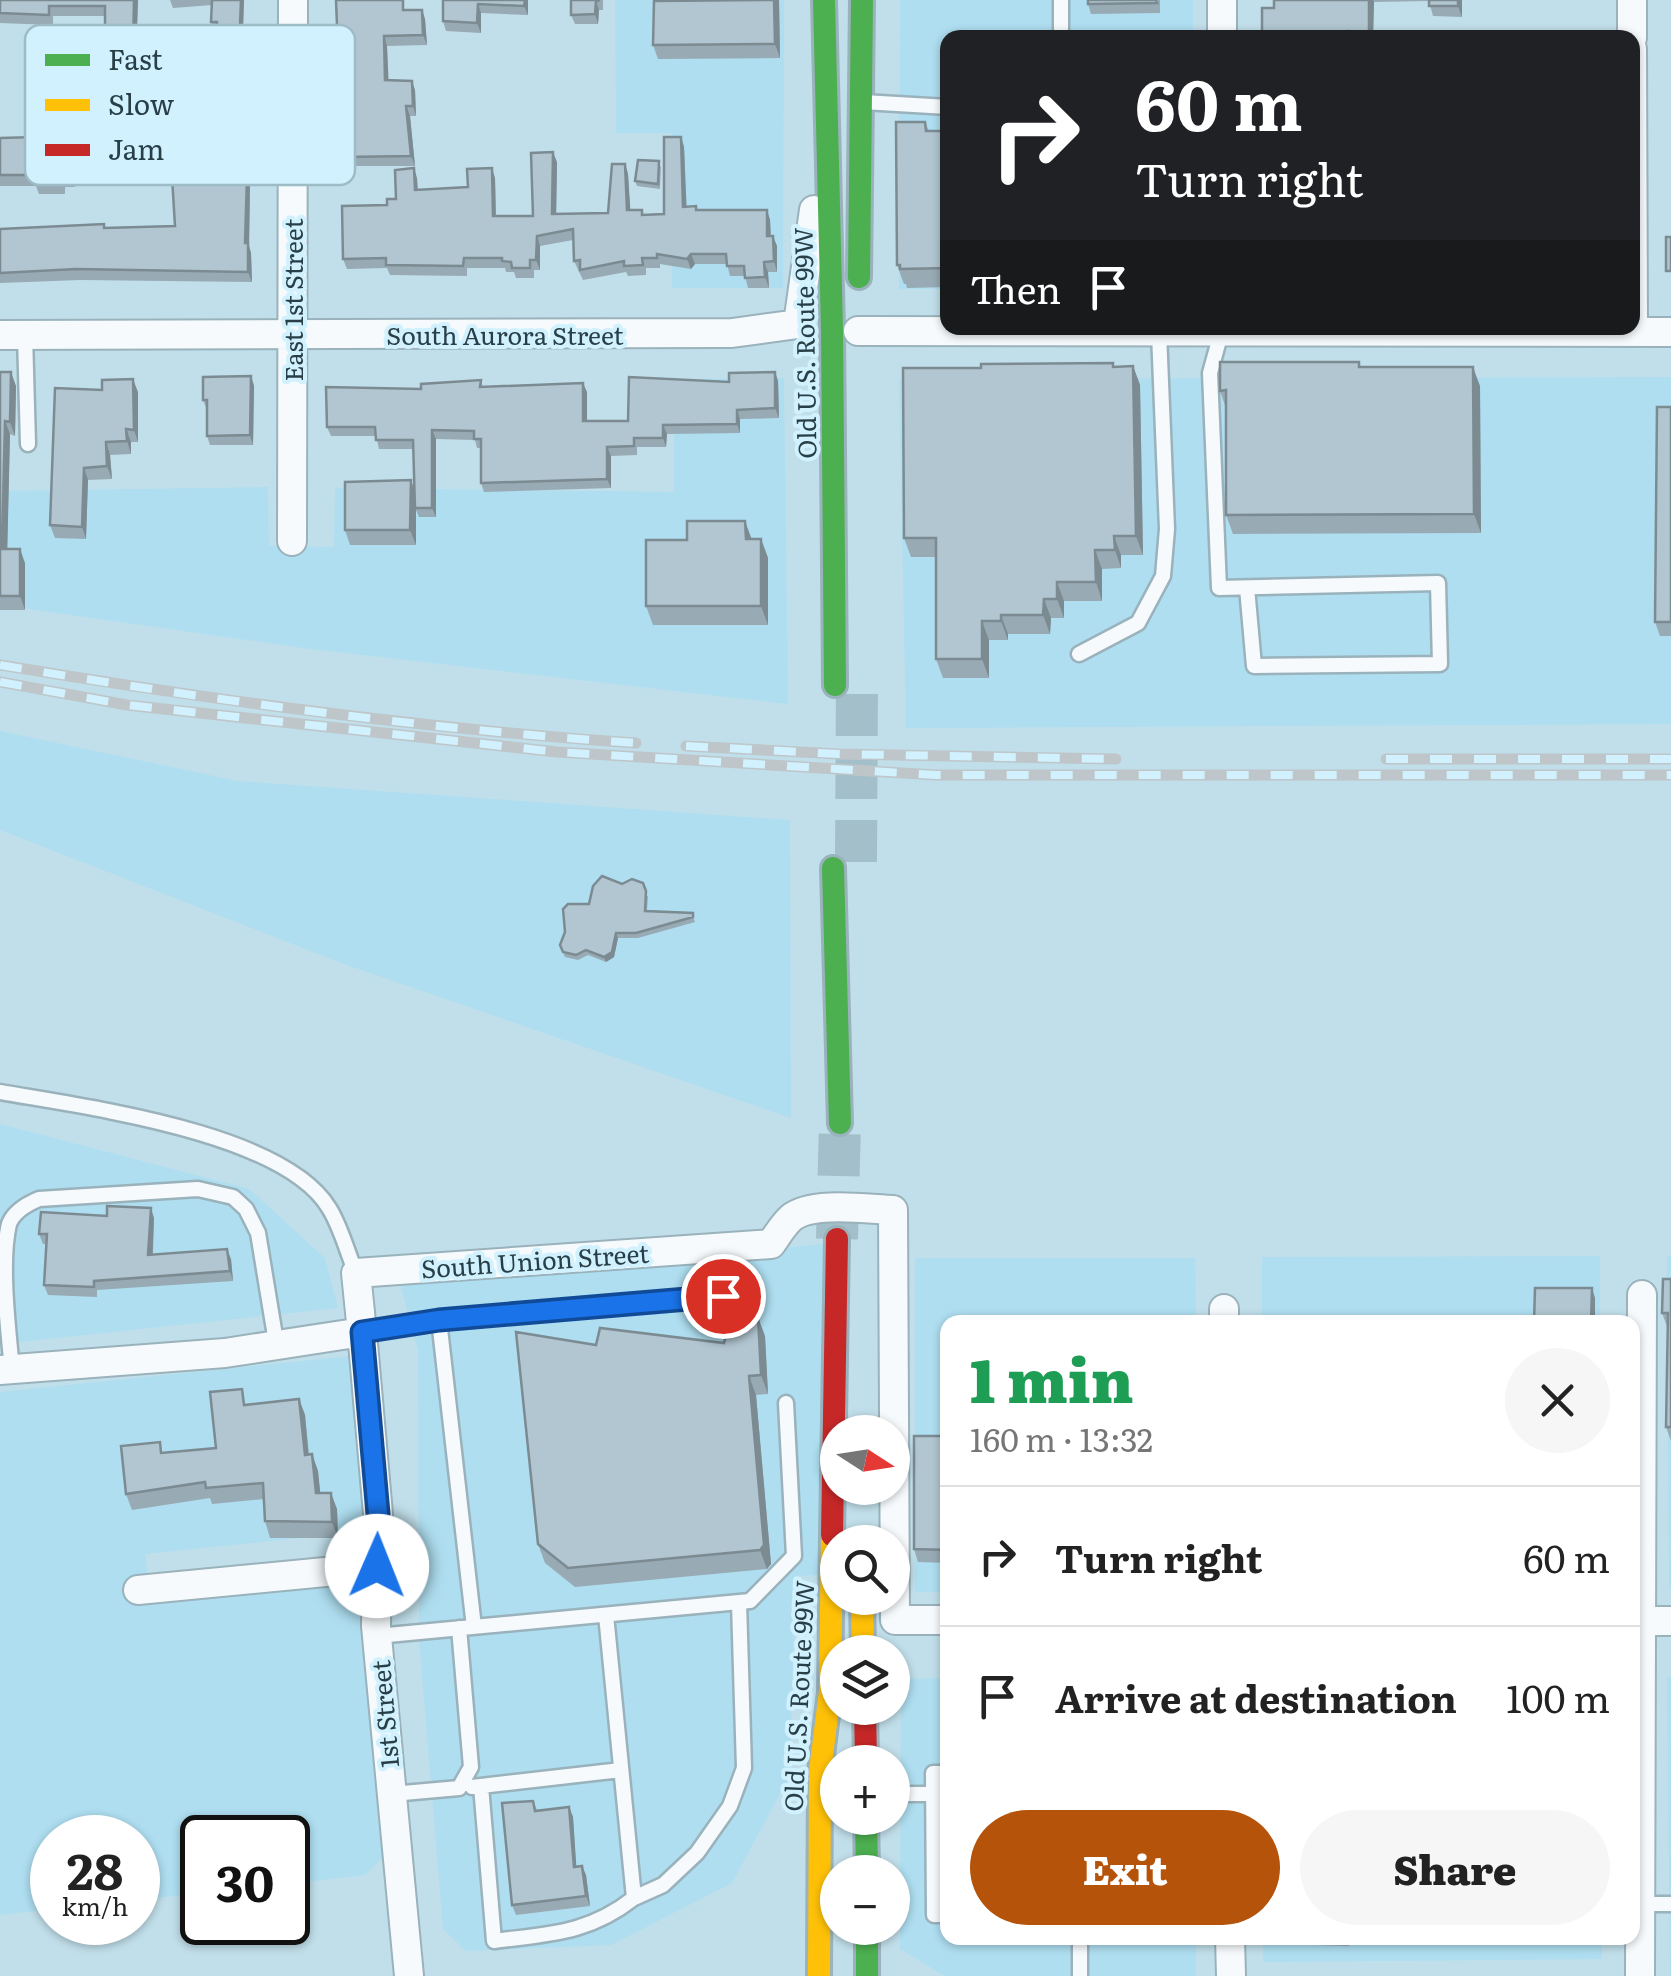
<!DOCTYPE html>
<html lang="en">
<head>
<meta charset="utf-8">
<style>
	:root { --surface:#fff; --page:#f6f6f6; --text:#222; --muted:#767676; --line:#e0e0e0; --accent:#b45309 }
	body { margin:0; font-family:Literata,serif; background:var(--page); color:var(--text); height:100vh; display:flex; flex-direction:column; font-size:38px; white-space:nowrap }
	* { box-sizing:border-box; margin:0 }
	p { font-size:32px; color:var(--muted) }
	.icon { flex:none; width:55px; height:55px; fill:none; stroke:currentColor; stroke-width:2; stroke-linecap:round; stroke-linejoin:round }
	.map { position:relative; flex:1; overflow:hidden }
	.details { position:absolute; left:940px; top:1315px; width:700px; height:630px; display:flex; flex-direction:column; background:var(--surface); border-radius:20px; box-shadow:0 2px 8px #0004 }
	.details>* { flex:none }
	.guide { position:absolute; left:940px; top:30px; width:700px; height:305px; border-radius:20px; box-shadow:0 2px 8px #0004; background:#202124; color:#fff; overflow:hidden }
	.needle { width:65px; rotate:102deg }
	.buttons { position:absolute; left:820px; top:1415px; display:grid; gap:20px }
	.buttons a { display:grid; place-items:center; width:90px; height:90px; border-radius:50%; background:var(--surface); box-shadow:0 2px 8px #0004; font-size:50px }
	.speed { position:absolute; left:30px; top:1815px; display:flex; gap:20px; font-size:50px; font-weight:700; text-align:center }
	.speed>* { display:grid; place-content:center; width:130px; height:130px; border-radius:50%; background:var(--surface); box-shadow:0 2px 8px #0004; line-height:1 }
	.speed small { font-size:25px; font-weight:400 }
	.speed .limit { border:5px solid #111; border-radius:15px; background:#fff; color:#111 }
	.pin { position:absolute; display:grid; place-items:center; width:85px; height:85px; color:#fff; margin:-42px; border:5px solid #fff; border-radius:50%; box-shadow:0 2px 10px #0007 }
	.me { position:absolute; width:110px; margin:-55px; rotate:1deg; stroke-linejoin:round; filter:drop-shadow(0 0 8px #0008) }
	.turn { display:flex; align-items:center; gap:35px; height:210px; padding:0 30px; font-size:45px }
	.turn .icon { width:130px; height:130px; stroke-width:2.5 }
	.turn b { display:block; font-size:70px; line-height:85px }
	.then { display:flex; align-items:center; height:95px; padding:0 30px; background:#0003; gap:20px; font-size:38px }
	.round { display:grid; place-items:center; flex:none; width:105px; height:105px; border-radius:52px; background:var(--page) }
	.summary { display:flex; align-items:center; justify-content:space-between; height:170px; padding:0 30px }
	h1 { font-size:60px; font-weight:800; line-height:75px; color:#1e9e55 }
	.primary-button { display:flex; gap:20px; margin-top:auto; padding:20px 30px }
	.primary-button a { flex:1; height:115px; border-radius:60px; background:var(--accent); color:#fff; font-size:40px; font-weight:800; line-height:115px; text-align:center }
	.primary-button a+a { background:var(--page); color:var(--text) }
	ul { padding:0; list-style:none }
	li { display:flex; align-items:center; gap:30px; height:140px; padding:0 30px; border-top:2px solid var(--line) }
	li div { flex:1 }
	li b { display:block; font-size:38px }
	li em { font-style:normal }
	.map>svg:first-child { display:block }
	.built { fill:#aedef0 }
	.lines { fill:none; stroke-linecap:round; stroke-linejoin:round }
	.primary-tunnel { stroke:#a3bfc9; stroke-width:42; stroke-dasharray:42 21; stroke-linecap:butt }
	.lane-casing { stroke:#9ab2bb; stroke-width:19 }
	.street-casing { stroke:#9ab2bb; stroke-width:32 }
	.fast-casing { stroke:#9ab2bb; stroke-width:28 }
	.slow-casing { stroke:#9ab2bb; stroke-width:28 }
	.jam-casing { stroke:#9ab2bb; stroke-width:28 }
	.lane { stroke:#f6fafc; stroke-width:14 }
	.street { stroke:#f6fafc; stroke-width:28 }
	.fast { stroke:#4caf50; stroke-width:22 }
	.slow { stroke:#ffc107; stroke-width:22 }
	.jam { stroke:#c62828; stroke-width:22 }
	.rail-casing { stroke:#bec6c9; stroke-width:11 }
	.rail { stroke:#d0f1fd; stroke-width:8; stroke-dasharray:22; stroke-linecap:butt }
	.wall { fill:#98aab4 }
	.shaded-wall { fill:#7c8b92 }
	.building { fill:#b1c6d1; stroke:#7c8b92; stroke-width:2.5 }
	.route-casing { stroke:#114b97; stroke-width:25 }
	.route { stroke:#1a73e8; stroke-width:18 }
	.labels { text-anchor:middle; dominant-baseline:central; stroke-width:8; stroke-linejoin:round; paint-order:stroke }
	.street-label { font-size:25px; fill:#293f47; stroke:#d0f1fd }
	.key { fill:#d0f1fd; stroke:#9ebcc6; stroke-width:2.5 }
	.key-label { font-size:28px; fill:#293f47 }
</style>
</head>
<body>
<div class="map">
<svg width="1671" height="1976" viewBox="0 0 1671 1976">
	<rect width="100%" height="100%" fill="#c1dfea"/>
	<path class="built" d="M615,0h169l-1,288h-111v-155h-56z
		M900,0h293v37l-245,1 -1,251h-48z
		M1671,377v347l-765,4 -7,-349z
		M784,378l4,326 -485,-56 -303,-43v-114l268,-4 1,59 65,1 1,-59 339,4v-113z
		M0,731l238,50 552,39 1,298 -447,-154 -344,-134z
		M0,1124l249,65 76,69 13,50 -338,36z
		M824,1244v331l-29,1 -5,199 -58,108 -121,62 -145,6 -23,-22 -24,-290 -1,-288 -18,-68z
		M1600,1256v66h-338v-65z
		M1667,1256h4v333h-2z
		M915,1258h280l1,64h-248l-1,270h-32z
		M351,1356l17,175 -223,23 4,32 217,-21 17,292 -18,18 -77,9v-46h-86v55l-64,7v-62h-86v71l-52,6v-523z
		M1667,1677h4v299h-1z
		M947,1678l1,260h248v38h-251l-45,-27 1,-270z
		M1263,1938h339v21l-339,3z"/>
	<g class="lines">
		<path class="primary-tunnel" d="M856,862l1,-184
			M837,1239l3,-116"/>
		<defs>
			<path id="lane" d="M1061,0v38
				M863,102l85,5
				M1221,333l-11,40 9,215 219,-5 2,81 -186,2 -7,-78
				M25,335l3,109
				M1079,654l59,-31 25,-47 4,-47 -8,-196
				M0,1092c84,15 283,40 329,116 12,19 18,44 27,65
				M439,1320l284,-24
				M362,1332l77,-12 35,307
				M12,1369c-4,-41 -12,-108 -3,-145 5,-13 18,-20 30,-25l159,-10 35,8 13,12 12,24 18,109
				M606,1615l28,283 29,-13 34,-32 33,-47 14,-38 -5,-165
				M377,1636l373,-35 44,-45 -8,-153
				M948,1773h-15l1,142h14
				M481,1786l13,155c55,-7 94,-7 140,-43
				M472,1787l149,-17
				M392,1794l67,-6 12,-21 -12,-139
				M892,1794h41
				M1640,1904h31
				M1080,1938v38"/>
			<path id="street" d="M1632,0v38
				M1222,38v-38
				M1632,49l1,283
				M858,331l813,1
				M0,335l732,-2 66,-9 16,-114
				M292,541l1,-541
				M1224,1309v13
				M362,1332l16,182 -2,112 33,350
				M0,1370l225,-17 137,-21 -6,-59 415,-29c6,-8 12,-19 20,-26 20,-17 76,-9 102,-8l2,410h53
				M138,1590l239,-23
				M1632,1621h39
				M1230,1938l1,38
				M1640,1976l2,-681"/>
			<path id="fast" d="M824,0l8,330 3,355
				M859,277l3,-277
				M833,868l7,255
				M866,1818l1,54
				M867,1928v48"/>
			<path id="slow" d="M862,1598l1,54
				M819,1976l1,-205 10,-79 2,-157"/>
			<path id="jam" d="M832,1535l5,-296
				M865,1708l1,54"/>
		</defs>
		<use href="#lane" class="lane-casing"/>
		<use href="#street" class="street-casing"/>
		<use href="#fast" class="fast-casing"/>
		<use href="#slow" class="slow-casing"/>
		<use href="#jam" class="jam-casing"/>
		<use href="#lane" class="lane"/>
		<use href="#street" class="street"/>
		<use href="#fast" class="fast"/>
		<use href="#slow" class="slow"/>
		<use href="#jam" class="jam"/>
		<defs>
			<path id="rail" d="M0,665c211,35 423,64 636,78
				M0,682l127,23 430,47 379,23h735
				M686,746l153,8 277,5
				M1386,759h285"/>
		</defs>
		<use href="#rail" class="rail-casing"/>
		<use href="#rail" class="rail"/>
	</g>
	<path class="wall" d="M0,0h138l-2,59 -27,-2 -4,-10v-31h-52v9l-53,-2z
		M170,0h74l-2,59 -9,-1 4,10 -6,56 4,10 -2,42 17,10 -1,60 2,7 1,29 -172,-2 -80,3v-54l175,-3 6,-49 -2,-64h-6l-4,-10 6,-31 54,-14h-10l-3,-10 1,-17h-3l-3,-9 1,-17 -39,3z
		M443,0h85v15l-47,-2v20l-35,-2 -3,-10z
		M571,0h32v10h-4l-1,14h-23l-4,-9z
		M779,0l1,58 -122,1 -5,-14 1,-44z
		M1160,0v13l-69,1 -3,-10z
		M1274,0h188v17l-29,-1 -4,-15 -55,1 -1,36h-111l12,-30z
		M406,10h16l3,9 2,26 -40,1 1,34 27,10 1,26h-6l5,50h-68l-4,-9 4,-32 -1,-39h-4l-3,-9z
		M925,122l4,9h19v156l-41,1 -1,-4h-2l-7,-19z
		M72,136l4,10 -1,41h-10v7h-26l-3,-8h-36v-48z
		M681,137l3,10 2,60 10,-1 1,4h70l3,10 1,16 6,10v26h-9l1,16h-21l-3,-12h-15l-3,-12h-32l-4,5 -31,-5v4h-14v7l-18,1 -2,-4 -43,8 -9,-19 -1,-21 -33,6v24h-6v8h-18l-2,-6h-8l-1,-4h-38v8l-77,-1 -3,-7 -40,1 -4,-10 44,-54 9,-6 21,-21 1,12 50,-3 27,-9 1,38h37l24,-54 -1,52 52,-1 17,-49 3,10 2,36h12l1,5 21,-1z
		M661,166l-1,23 -23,-3 -2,-5z
		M1359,362l2,5 119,19 1,147 -248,1 -7,-19v-107l-6,-17z
		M1133,366l7,19 3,170h-22v13l-19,1v32h-38v17h-13l-1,16h-42v6h-19v38h-46l-7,-19v-102h-25l-7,-19 211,-171z
		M0,372l16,14 -1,50 -5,-2 -3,115 18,14v47h-25z
		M775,372l3,9 1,37 -39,1v14l-73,1 -1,13h-29v8l-26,1v32l-127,4 -3,-9v-35h-4l-2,-8 -39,-1v78h-17l-3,-7v35h-66l-5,-15 70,-39 -1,-42h-35l-3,-13h-45l-4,-9 94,-38 60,-9 2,7 104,5v29h41l101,-39z
		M251,376l3,10 -1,59h-43l-3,-9v-26l-4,-10z
		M55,388l83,4v50h-7v12l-21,1 2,24 -24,1 -2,59 -31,-1 -5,-13z
		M1671,407v229h-11l-5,-14z
		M752,539h9l7,19v67h-115l-7,-19z
		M648,896l-1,15 46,6 2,5 -57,16h-20l-4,19 -8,5 -18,-7 -10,5 -13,-3 -5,-12 29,-41z
		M154,1218l-1,37 78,4 2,22 -136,9v7l-49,-2 -4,-10 3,-41h-4l-4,-10z
		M1671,1279v162l-5,-14 2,-98 -6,-16z
		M765,1336l3,58 -12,1 15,169 -4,5 -192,18 -30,-24 -7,-19 58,-199 128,-2z
		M299,1399l6,16 4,40 3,-1 6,17 2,22 17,16 1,29h-68l-5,-17 -1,-22 -52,5 -2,-6 -78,12 -6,-16 38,-41 52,-5 32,-44z
		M948,1436v127l-30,-1 -4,-13z
		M533,1801l4,9 32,-3 4,10 3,49h6l4,9 4,31 -74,9 -4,-10z
		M1279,1938h71l-1,8 -68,-2z"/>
	<path class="shaded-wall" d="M134,0h4l-2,59 -3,-11z
		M241,0h3l-2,59 -3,-9z
		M525,0h3v15l-4,-9z
		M774,0h5l1,58 -5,-14z
		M1369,0h4l1,2 -1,36h-2l-2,-6z
		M1458,0h4v17l-4,-11z
		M596,1l3,9 -1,14 -3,-10z
		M478,4l3,9v20l-4,-10z
		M422,10l3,9 2,26 -4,-10z
		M384,36l3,10 2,44 -4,-10z
		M233,58l4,10 -8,66 -3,-10z
		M412,81l3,9 1,26 -3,-10z
		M406,106l4,10 5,50 -4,-10z
		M231,124l4,10 -2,53 -4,-11z
		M72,136l4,10 -1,41 -4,-11z
		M681,137l3,10 3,70 -4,-10z
		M553,152l4,10 -1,62 -4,-10z
		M625,164l3,10 3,46 -4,-10z
		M414,168l3,10 1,22 -3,-10z
		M492,168l3,10 1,48 -3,-10z
		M247,176l3,10 -1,60 2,7 1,29 -4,-10 -3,-29z
		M767,210l3,10 1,26 -4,-10z
		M537,236l3,10v24l-4,-10z
		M773,236l4,10v26l-3,-11z
		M691,254l4,10 -4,5 -4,-10z
		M764,262l4,10 1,16 -4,-11z
		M1133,366l7,19 3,170 -7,-19z
		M1473,367l7,19 1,147 -7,-19z
		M11,372l5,14 -1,50 -5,-14z
		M775,372l3,9 1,37 -4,-10z
		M251,376l3,10 -1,59 -3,-10z
		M133,379l5,13v50l-4,-12z
		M583,383l4,9v38l-4,-9z
		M737,410l3,9v14l-3,-9z
		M5,421l5,13 -3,129 -5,-14z
		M663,425l4,9 -1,13 -3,-9z
		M126,429l5,13v12l-4,-13z
		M432,430l4,9v78l-4,-9z
		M106,442l4,13 2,24 -5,-13z
		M607,447l4,9v32l-4,-9z
		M84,468l4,12 -2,59 -4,-12z
		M411,480l5,14v51l-6,-15z
		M745,521l7,19 -6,-1z
		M1114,536l7,19v13l-6,-18z
		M761,539l7,19v67l-7,-19z
		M20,549l5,14v47l-5,-14z
		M1095,550l7,19v32l-6,-19z
		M1057,582l7,19v17l-7,-19z
		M1044,599l7,19 -1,16 -7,-19z
		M1001,615l7,19v6l-7,-19z
		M982,621l7,19v38l-7,-19z
		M616,933l2,5 -4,19 -8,5 -2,-5z
		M151,1208l3,10 -2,47 -4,-10z
		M227,1249l4,10 2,22 -3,-10z
		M1592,1288l3,10v24h-4z
		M758,1317l7,19 3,58 -7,-19z
		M749,1376l7,19 15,169 -4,5 -7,-19z
		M299,1399l6,16 5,56 -5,-16z
		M312,1454l6,17 4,38 -6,-16z
		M331,1493l6,16 1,29 -6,-16z
		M569,1807l4,10 4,59 -3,-9z
		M582,1866l4,9 4,31 -4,-10z"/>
	<path class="building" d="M0,0h134l-1,48 -28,-1v-41h-56v9l-49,-2z
		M212,0h29l-2,50 -23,-2 1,-26h-6z
		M336,0h67v10h19l1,25 -39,1 1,44 27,1 1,25h-7l5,50 -68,1v-32h4l-1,-49 -7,1z
		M443,0h82l-1,6 -46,-2 -1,19 -34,-2z
		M571,0h29l-4,1 -1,13 -24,1z
		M774,0l1,44 -122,1 1,-44z
		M1088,0h68l1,3 -69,1z
		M1274,0h95v32l-22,-1v7h-85v-30h12z
		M1429,0h29v6h-29z
		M233,58l-7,66h5l-2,52h18l-2,67h3v29l-172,-3 -76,4v-44l104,-5v4l71,-2 -3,-49h9l-2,-74h-10v-32l6,1v-11z
		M896,122h29l1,9h22v137l-48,1v-4h-3z
		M72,136l-1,40 -9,1v7h-26v-9h-36v-37z
		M664,137h17l2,70 13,-1v4h71v26h6l1,25 -10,1 1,15 -20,1 -1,-12h-17l-1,-12h-35l-4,5 -30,-5v4h-15l1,7 -19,1v-5l-44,9v-10l-6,1 -1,-32 -36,7 -1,24h-6v8h-18l-1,-6 -9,-1v-3h-38l-1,8 -77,-1v-7l-43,1 -1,-53 45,-1v-6h9l-1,-29 19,-2 1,22 53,-3 -1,-18 25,-1 1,48h40l-2,-63 22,-1 -1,62 56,-1 4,-49h13l2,46h15v5l22,-1z
		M638,160l21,1 -1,23 -23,-3z
		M1666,237h5v34h-5z
		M1220,362h139v5h114l1,147 -248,1v-125l-6,1z
		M1113,363v4l20,-1 3,170h-22l1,14h-20l1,32h-39v17h-13l-1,16h-42v6h-19v38h-46v-121h-32l-1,-170h78v-4z
		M0,372h11l-1,50 -5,-1 -3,128h18v47h-20z
		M775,372v36l-38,2v14l-74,1v13h-29v8l-27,1v32l-126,4v-44h-7v-8l-42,-1v78h-17l-2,-68h-37l-1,-13h-48l-1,-40 95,2v-5l60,-4 -1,7 103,-4v38h45l1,-44 100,5v-9z
		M251,376l-1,59 -43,1v-36h-4v-23z
		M133,379l1,51 -8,-1 1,12 -21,1 1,24 -23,2 -2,59 -32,-2 5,-137 47,2v-10z
		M1657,407h14v215h-16z
		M411,480l-1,50h-65v-48z
		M687,521h58l1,18h15v67h-115v-66h41z
		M602,876l20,8 10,-5 11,4 3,8 -1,20 48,2v4l-57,16h-20l-4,19 -8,5 -18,-7 -10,5 -13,-3 -3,-7 5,-13 -2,-23 5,-5h21l4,-18z
		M107,1206l44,2 -3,47 79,-6 3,22 -136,10v6l-50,-2 3,-51h-8l2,-22 66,4z
		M1663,1279h8v148h-5l2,-114h-6z
		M1535,1288h57l-1,34h-57z
		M758,1317l3,58 -12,1 15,169 -4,5 -192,18 -30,-24 -22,-212 80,13 4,-17 124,15 5,-22z
		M242,1389l2,16 55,-6 6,56 7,-1 4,39h15l1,29 -67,-1 -2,-38 -57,5 -1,-6 -79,12 -5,-48 39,-4 1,11 55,-5 -6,-56z
		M914,1436h34v114l-34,-1z
		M533,1801l2,10 34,-4 5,60 8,-1 4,30 -74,9 -10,-102z"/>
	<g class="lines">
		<defs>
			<path id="route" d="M377,1566l1,-52 -16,-182 77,-12 284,-24"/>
		</defs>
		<use href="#route" class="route-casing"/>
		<use href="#route" class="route"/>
	</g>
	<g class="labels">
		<g class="street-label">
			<text transform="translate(292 300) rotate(-90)">East 1st Street</text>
			<text x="505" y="334">South Aurora Street</text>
			<text transform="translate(804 343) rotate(-91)">Old U.S. Route 99W</text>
			<text transform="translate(535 1260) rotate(-4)">South Union Street</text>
			<text transform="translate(798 1696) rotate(-87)">Old U.S. Route 99W</text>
			<text transform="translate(384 1714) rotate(-95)">1st Street</text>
		</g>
	</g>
	<rect x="25" y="25" width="330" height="160" rx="15" class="key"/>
	<rect x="45" y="54" width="45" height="12" fill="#4caf50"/>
	<rect x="45" y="99" width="45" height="12" fill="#ffc107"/>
	<rect x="45" y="144" width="45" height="12" fill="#c62828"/>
	<g class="key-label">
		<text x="108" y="70">Fast</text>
		<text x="108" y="115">Slow</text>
		<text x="108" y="160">Jam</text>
	</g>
</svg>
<div class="buttons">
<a><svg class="needle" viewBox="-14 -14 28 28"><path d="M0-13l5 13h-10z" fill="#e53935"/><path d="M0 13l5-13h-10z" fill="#767676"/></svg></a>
<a><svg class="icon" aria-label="search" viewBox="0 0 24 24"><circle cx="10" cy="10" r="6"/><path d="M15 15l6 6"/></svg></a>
<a><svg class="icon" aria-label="layers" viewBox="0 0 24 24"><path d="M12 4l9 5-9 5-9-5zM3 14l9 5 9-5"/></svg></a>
<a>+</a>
<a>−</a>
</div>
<div class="speed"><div>28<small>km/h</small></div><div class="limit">30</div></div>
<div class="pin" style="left:723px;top:1296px;background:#d93025"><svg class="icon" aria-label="arrive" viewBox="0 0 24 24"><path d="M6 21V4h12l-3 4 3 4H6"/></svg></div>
<svg class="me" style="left:377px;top:1566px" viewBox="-20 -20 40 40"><circle r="19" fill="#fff"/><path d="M0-13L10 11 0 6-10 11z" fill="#1a73e8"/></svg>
<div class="guide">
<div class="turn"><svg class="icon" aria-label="right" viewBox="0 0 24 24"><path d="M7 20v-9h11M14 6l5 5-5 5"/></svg><div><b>60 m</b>Turn right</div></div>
<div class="then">Then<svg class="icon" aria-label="arrive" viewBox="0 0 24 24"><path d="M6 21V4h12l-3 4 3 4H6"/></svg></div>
</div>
<section class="details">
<div class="summary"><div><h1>1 min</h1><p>160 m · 13:32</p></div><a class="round"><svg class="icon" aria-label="close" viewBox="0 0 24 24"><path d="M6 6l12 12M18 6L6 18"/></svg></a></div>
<ul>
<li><svg class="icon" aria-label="right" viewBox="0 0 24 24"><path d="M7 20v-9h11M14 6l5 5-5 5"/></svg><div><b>Turn right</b></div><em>60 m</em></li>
<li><svg class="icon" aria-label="arrive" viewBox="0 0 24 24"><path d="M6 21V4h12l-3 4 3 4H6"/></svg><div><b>Arrive at destination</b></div><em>100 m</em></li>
</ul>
<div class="primary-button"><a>Exit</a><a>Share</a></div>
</section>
</div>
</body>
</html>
